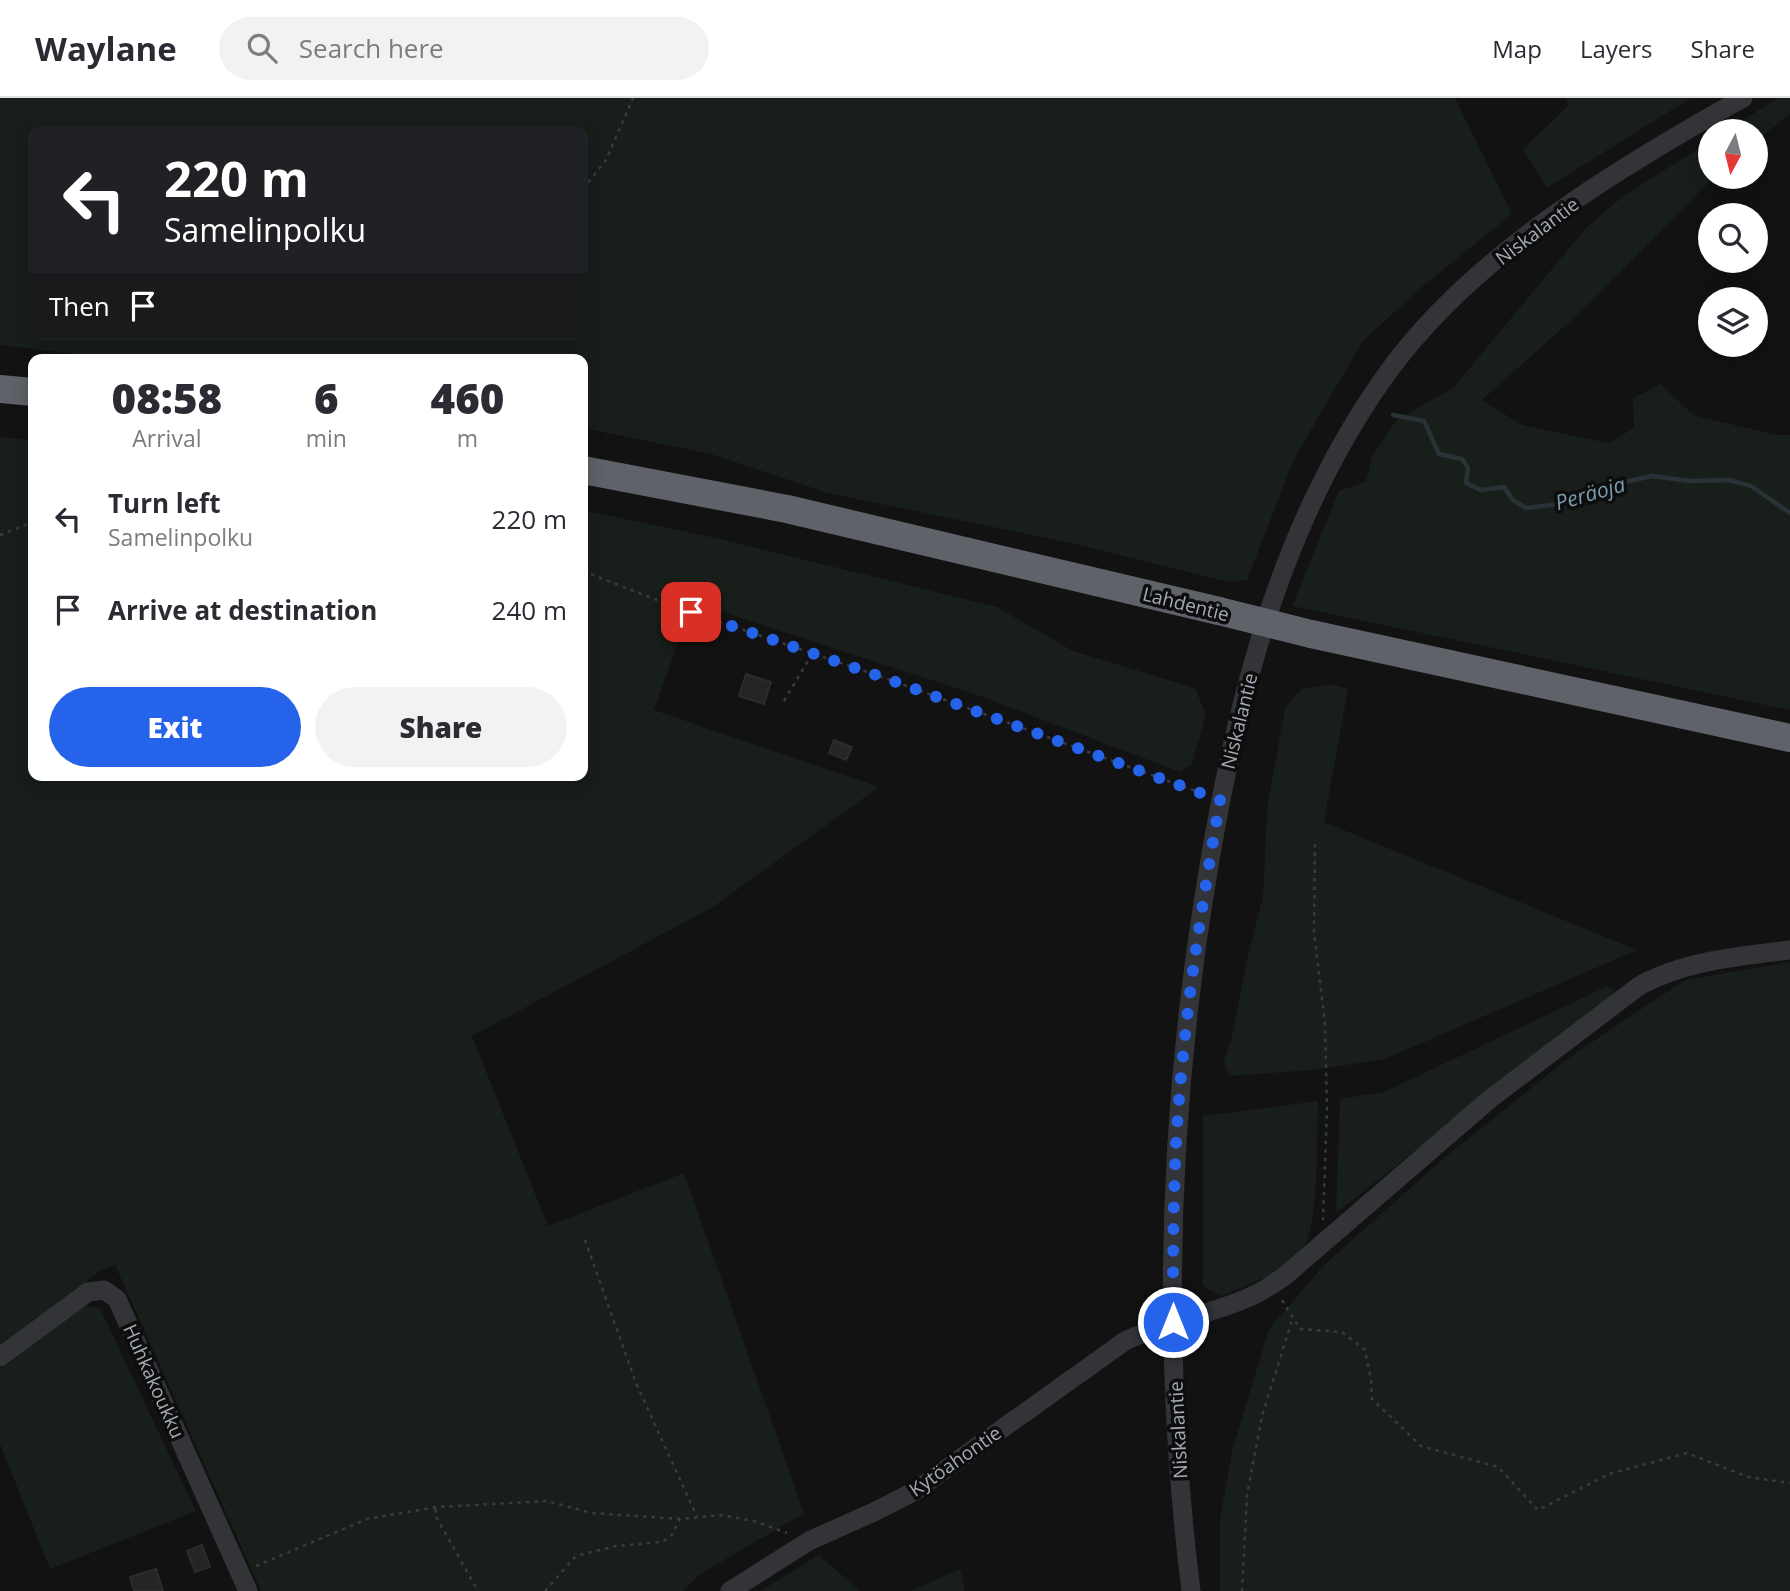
<!DOCTYPE html>
<html lang="en">
<head>
<meta charset="utf-8">
<style>
	:root { --surface:#fff; --page:#f2f2f3; --text:#2b2b33; --muted:#7c7c81; --line:#e1e1e2; --accent:#2563eb }
	body { margin:0; font-family:"Open Sans",sans-serif; background:var(--page); color:var(--text); height:100vh; display:flex; flex-direction:column; font-size:26px; white-space:nowrap }
	* { box-sizing:border-box; margin:0 }
	p { font-size:23px; color:var(--muted) }
	.icon { flex:none; width:38px; height:38px; fill:none; stroke:currentColor; stroke-width:2; stroke-linecap:round; stroke-linejoin:round }
	.map { position:relative; flex:1; overflow:hidden }
	.sheet { position:absolute; left:28px; top:256px; width:560px; height:427px; display:flex; flex-direction:column; background:var(--surface); border-radius:14px; box-shadow:0 4px 18px #0003 }
	.sheet>* { flex:none }
	.top-card { position:absolute; left:28px; top:28px; width:560px; height:214px; border-radius:14px; box-shadow:0 4px 18px #0003; background:#202124; color:#fff; overflow:hidden }
	.needle { width:46px; rotate:187deg }
	.tools { position:absolute; left:1698px; top:21px; display:grid; gap:14px }
	.tools a { display:grid; place-items:center; width:70px; height:70px; border-radius:50%; background:var(--surface); box-shadow:0 4px 18px #0003; font-size:35px }
	.pin { position:absolute; display:grid; place-items:center; width:60px; height:60px; color:#fff; margin:-30px; border-radius:14px; box-shadow:0 4px 10px #0006 }
	.me { position:absolute; width:77px; margin:-38px; rotate:0deg; stroke-linejoin:round; filter:drop-shadow(0 0 5px #0008) }
	.turn { display:flex; align-items:center; gap:24px; height:147px; padding:0 21px; font-size:32px }
	.turn .icon { width:91px; height:91px; stroke-width:2.5 }
	.turn b { display:block; font-size:49px; line-height:60px }
	.then { display:flex; align-items:center; height:66px; padding:0 21px; background:#0003; gap:14px; font-size:26px }
	.eta { display:flex; justify-content:space-evenly; align-items:center; height:119px; text-align:center }
	.eta b { font-size:42px; font-weight:800; line-height:49px }
	.action { display:flex; gap:14px; margin-top:auto; padding:14px 21px }
	.action a { flex:1; height:80px; border-radius:42px; background:var(--accent); color:#fff; font-size:28px; font-weight:800; line-height:80px; text-align:center }
	.action a+a { background:var(--page); color:var(--text) }
	ul { padding:0; list-style:none }
	li { display:flex; align-items:center; gap:21px; height:91px; padding:0 21px }
	li div { flex:1 }
	li b { display:block; font-size:26px }
	li em { font-style:normal }
	header { display:flex; align-items:center; gap:42px; box-sizing:border-box; height:98px; padding:0 35px; background:var(--surface); border-bottom:2px solid var(--line) }
	header strong { font-size:33px }
	nav { display:flex; gap:38px; margin-inline-start:auto; font-size:24px }
	.search { width:490px; height:63px; background:var(--page); display:flex; align-items:center; gap:18px; box-sizing:border-box; padding:0 24px; border-radius:38px; color:var(--muted); font-size:26px }
	.map>svg:first-child { display:block }
	.green { fill:#181e19; fill-rule:evenodd }
	.lines { fill:none; stroke-linecap:round; stroke-linejoin:round }
	.stream { stroke:#293236; stroke-width:4.5 }
	.building { fill:#252527; stroke:#2c2c2f; stroke-width:2 }
	.path { stroke:#393b3f; stroke-width:2.5; stroke-dasharray:3.5 5; stroke-linecap:butt }
	.minor { stroke:#333438; stroke-width:19 }
	.highway { stroke:#5f6369; stroke-width:28 }
	.highway-bridge { stroke:#5f6369; stroke-width:28 }
	.route { stroke:#2563eb; stroke-width:12; stroke-dasharray:0 21.6 }
	.labels { text-anchor:middle; dominant-baseline:central; stroke-width:7; stroke-linejoin:round; paint-order:stroke }
	.street-label { font-size:19px; fill:#a4aab3; stroke:#0d0d0e }
	.water-label { font-size:21px; font-style:italic; fill:#7b9bae; stroke:#0d0d0e }
</style>
</head>
<body>
<header>
<strong>Waylane</strong>
<div class="search"><svg class="icon" aria-label="search" viewBox="0 0 24 24"><circle cx="10" cy="10" r="6"/><path d="M15 15l6 6"/></svg>Search here</div>
<nav><a>Map</a><a>Layers</a><a>Share</a></nav>
</header>
<div class="map">
<svg width="1790" height="1493" viewBox="0 0 1790 1493">
	<rect width="100%" height="100%" fill="#121213"/>
	<path class="green" d="M0,0h1455l57,116 -90,73 -59,54 -69,118 -47,121 -18,2 -154,-38 -247,-51 -117,-39 -128,-26v-69h-467l-116,-14zM33,33h550v203h-550z
		M1566,0h125l-144,90 -24,-39 46,-44z
		M1778,0h12v16l-35,28v-11h-29z
		M1710,43v36h4l-128,130 -104,93 40,25 87,18 25,-15 -1,-30 28,-14 32,31 83,20h14v275l-498,-104 47,-115 27,-9 6,-25 23,-36 58,-33 133,-160 36,-31z
		M0,339l33,3v335h550v-265l133,28 281,69 76,44 122,37 11,26 -14,50 -12,8 -200,-76 -285,-93 -8,15 -33,92 225,77 -166,120 -241,129 76,190 136,-53 120,340 -105,62 -16,16h-422l-146,-326 -15,6 -100,76z
		M1330,586l18,5 -24,133 313,128 -252,109 -72,11 -84,6 -5,-15 8,-24 14,-73 17,-67 4,-88 18,-101 16,-19z
		M1790,864v629h-570v-73l13,-70 36,-119 56,-65 119,-106 127,-102 114,-76z
		M1608,888l8,7 -280,220 4,-114 44,-7z
		M1318,1003c-1,31 2,136 -19,155 -21,19 -53,29 -78,40l-18,-10v-170z
		M83,1208l17,2 96,203 -146,58 -50,-125v-74z
		M819,1457l41,36h-100z
		M960,1471l5,22h-55z"/>
	<g class="lines">
		<path class="stream" d="M1393,317l31,6 15,33 23,5 6,9 -2,15 15,7 23,-3 9,13 13,8 43,-5 24,-14 59,-13 38,5 39,-1 22,6 39,27"/>
	</g>
	<path class="building" d="M746,576l25,8 -7,22 -25,-8z
		M834,642l18,7 -6,13 -17,-7z
		M202,1447l8,22 -15,5 -8,-21z
		M156,1471l7,22h-29l-4,-14z"/>
	<g class="lines">
		<path class="path" d="M583,91l23,-29 27,-62
			M0,437l33,-13
			M583,473l84,33 215,73 322,117
			M784,603l28,-47
			M1315,746l-1,88 11,93 2,84 -4,111
			M585,1142l51,143 61,134
			M1282,1202l18,29 42,3 23,18 6,30 1,19 49,47 77,21 40,43 71,-36 78,-21 61,24 42,6
			M436,1411l-1,6 43,76
			M256,1468l111,-47 70,-12 110,-6 45,12 88,6 41,-4 33,6 33,12
			M545,1493l31,-35 40,-10 46,-4 10,-7 8,-16
			M1242,1493l5,-96 15,-79 31,-99"/>
		<path class="minor" d="M0,1259l88,-65 16,-2 13,9 131,292
			M730,1493l79,-50 67,-30 39,-20 210,-150c41,-20 87,-26 129,-46 11,-5 22,-13 32,-20l204,-176 149,-113c45,-25 100,-30 151,-36
			M1191,1493c-30,-239 -23,-481 17,-719 29,-177 75,-357 183,-504 86,-116 228,-200 352,-270"/>
		<path class="highway" d="M0,291l33,3
			M583,372l204,39 432,102
			M1311,536l479,104"/>
		<path class="highway-bridge" d="M1219,513l92,23"/>
	</g>
	<g class="lines">
		<path class="route" d="M691,514l191,65 338,123c-15,89 -30,177 -38,267 -9,85 -9,170 -9,255"/>
	</g>
	<g class="labels">
		<g class="street-label">
			<text transform="translate(1537 133) rotate(-37)">Niskalantie</text>
			<text transform="translate(1186 506) rotate(14)">Lahdentie</text>
			<text transform="translate(1239 623) rotate(-76)">Niskalantie</text>
			<text transform="translate(154 1283) rotate(66)">Huhkakoukku</text>
			<text transform="translate(1178 1332) rotate(-93)">Niskalantie</text>
			<text transform="translate(955 1363) rotate(-35)">Kytöahontie</text>
		</g>
		<g class="water-label">
			<text transform="translate(1590 395) rotate(-16)">Peräoja</text>
		</g>
	</g>
</svg>
<div class="tools">
<a><svg class="needle" viewBox="-14 -14 28 28"><path d="M0-13l5 13h-10z" fill="#e53935"/><path d="M0 13l5-13h-10z" fill="#7c7c81"/></svg></a>
<a><svg class="icon" aria-label="search" viewBox="0 0 24 24"><circle cx="10" cy="10" r="6"/><path d="M15 15l6 6"/></svg></a>
<a><svg class="icon" aria-label="layers" viewBox="0 0 24 24"><path d="M12 4l9 5-9 5-9-5zM3 14l9 5 9-5"/></svg></a>
</div>
<div class="pin" style="left:691px;top:514px;background:#d93025"><svg class="icon" aria-label="arrive" viewBox="0 0 24 24"><path d="M6 21V4h12l-3 4 3 4H6"/></svg></div>
<svg class="me" style="left:1173px;top:1224px" viewBox="-20 -20 40 40"><circle r="17" fill="#2563eb" stroke="#fff" stroke-width="3"/><path d="M0-11L8 9 0 5-8 9z" fill="#fff"/></svg>
<div class="top-card">
<div class="turn"><svg class="icon" aria-label="left" viewBox="0 0 24 24"><path d="M17 20v-9H6M10 6l-5 5 5 5"/></svg><div><b>220 m</b>Samelinpolku</div></div>
<div class="then">Then<svg class="icon" aria-label="arrive" viewBox="0 0 24 24"><path d="M6 21V4h12l-3 4 3 4H6"/></svg></div>
</div>
<section class="sheet">
<div class="eta">
<div><b>08:58</b><p>Arrival</p></div>
<div><b>6</b><p>min</p></div>
<div><b>460</b><p>m</p></div>
</div>
<ul>
<li><svg class="icon" aria-label="left" viewBox="0 0 24 24"><path d="M17 20v-9H6M10 6l-5 5 5 5"/></svg><div><b>Turn left</b><p>Samelinpolku</p></div><em>220 m</em></li>
<li><svg class="icon" aria-label="arrive" viewBox="0 0 24 24"><path d="M6 21V4h12l-3 4 3 4H6"/></svg><div><b>Arrive at destination</b></div><em>240 m</em></li>
</ul>
<div class="action"><a>Exit</a><a>Share</a></div>
</section>
</div>
</body>
</html>
